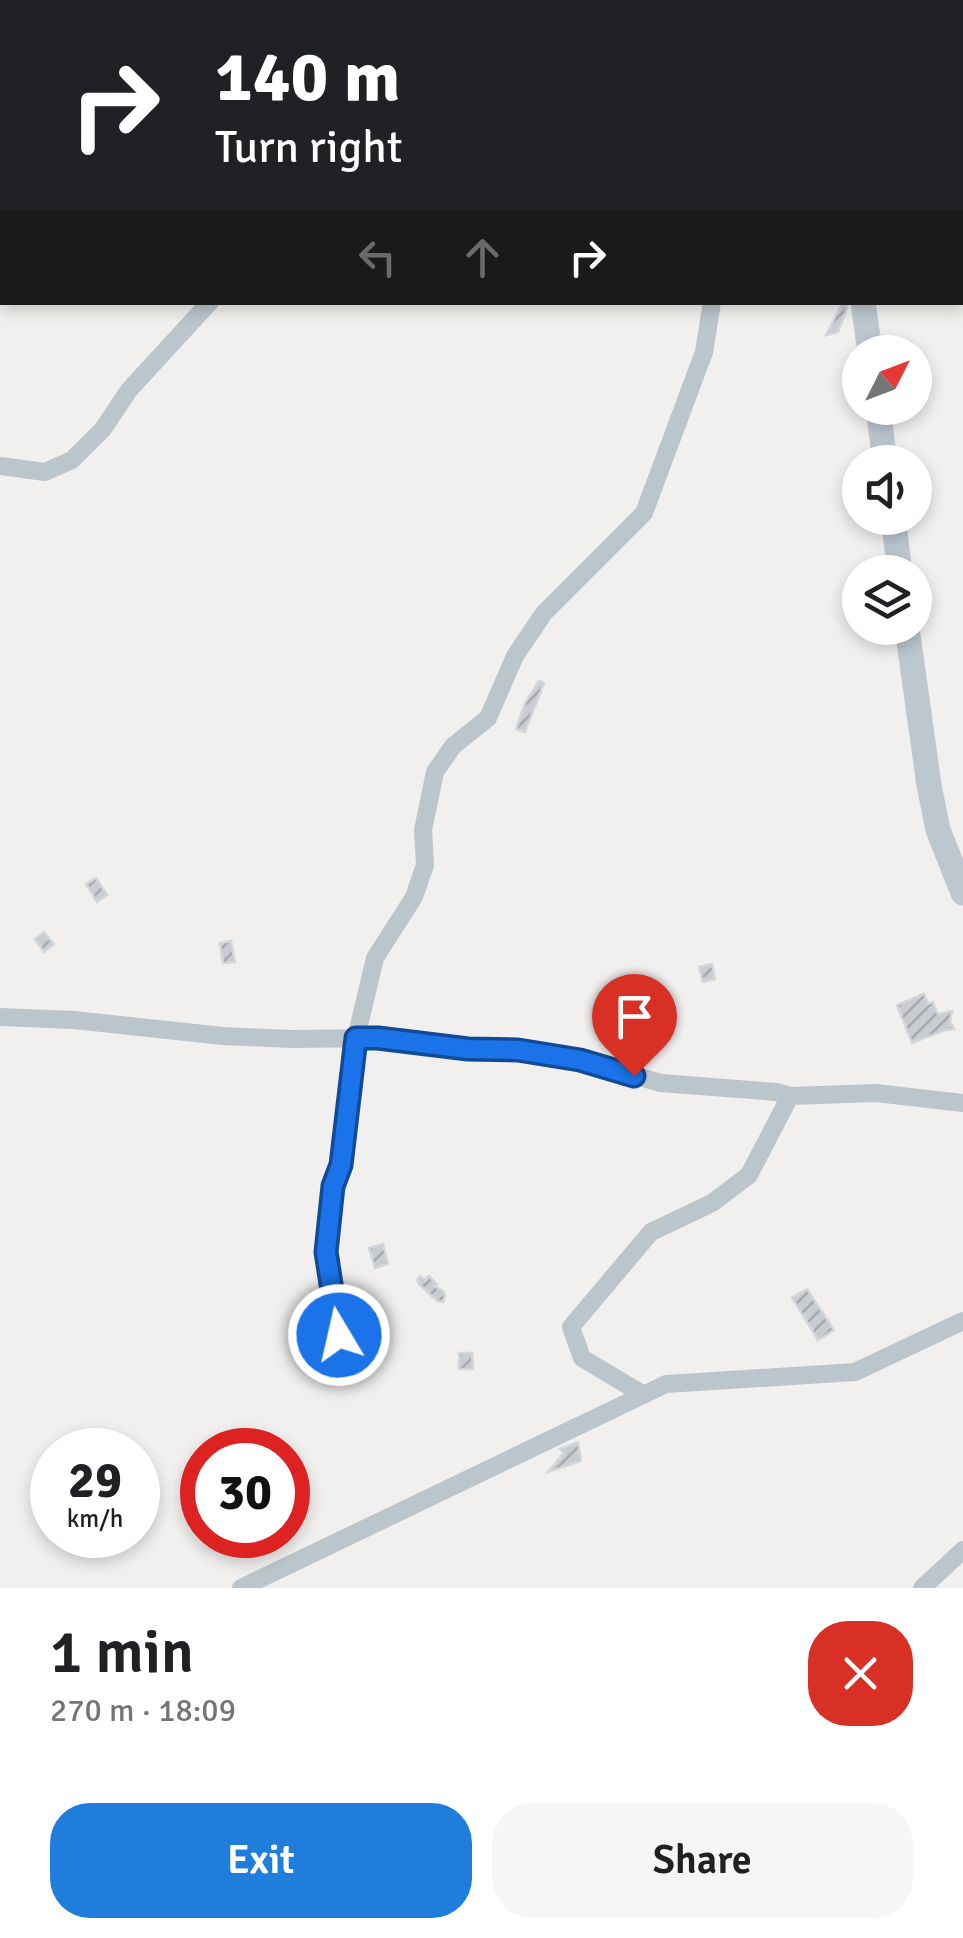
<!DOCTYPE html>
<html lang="en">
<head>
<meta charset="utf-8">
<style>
	:root { --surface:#fff; --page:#f6f6f6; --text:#202124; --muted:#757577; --accent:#1f7edc }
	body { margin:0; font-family:Signika,sans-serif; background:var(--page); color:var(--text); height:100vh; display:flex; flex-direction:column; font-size:38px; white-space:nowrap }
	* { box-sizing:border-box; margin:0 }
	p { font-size:32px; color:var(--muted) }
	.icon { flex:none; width:55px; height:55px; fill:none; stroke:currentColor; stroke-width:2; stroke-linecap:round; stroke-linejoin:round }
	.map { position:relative; height:1588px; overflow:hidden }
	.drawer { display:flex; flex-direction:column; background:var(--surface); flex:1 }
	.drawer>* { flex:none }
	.guide { position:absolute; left:0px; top:0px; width:965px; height:305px; box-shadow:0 5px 15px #0003; background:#202124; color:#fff; overflow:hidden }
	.needle { width:65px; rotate:48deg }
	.controls { position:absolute; left:842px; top:335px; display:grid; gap:20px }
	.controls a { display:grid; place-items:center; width:90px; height:90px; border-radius:50%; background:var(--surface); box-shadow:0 5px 15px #0003; font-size:50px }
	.speed { position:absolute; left:30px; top:1428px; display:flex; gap:20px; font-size:50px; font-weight:700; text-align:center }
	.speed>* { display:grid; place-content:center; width:130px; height:130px; border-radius:50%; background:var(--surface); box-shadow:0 5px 15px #0003; line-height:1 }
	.speed small { font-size:25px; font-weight:400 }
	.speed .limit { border:15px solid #d22; background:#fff; color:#111 }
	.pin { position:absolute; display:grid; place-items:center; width:85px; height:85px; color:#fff; margin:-102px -42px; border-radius:50% 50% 50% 0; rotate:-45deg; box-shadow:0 0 10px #0007 }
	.pin .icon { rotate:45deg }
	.me { position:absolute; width:110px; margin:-55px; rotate:351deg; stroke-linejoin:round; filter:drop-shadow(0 0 8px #0008) }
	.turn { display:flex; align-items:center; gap:35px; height:210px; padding:0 50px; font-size:45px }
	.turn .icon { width:130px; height:130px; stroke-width:2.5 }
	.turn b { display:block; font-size:70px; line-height:85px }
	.lanes { display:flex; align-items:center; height:95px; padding:0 50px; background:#0003; justify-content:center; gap:50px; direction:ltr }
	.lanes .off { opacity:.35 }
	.round { display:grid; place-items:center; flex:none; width:105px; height:105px; border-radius:40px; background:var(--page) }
	.overview { display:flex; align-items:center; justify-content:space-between; height:170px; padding:0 50px }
	h1 { font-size:60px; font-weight:600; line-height:75px }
	.action { display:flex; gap:20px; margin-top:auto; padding:20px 50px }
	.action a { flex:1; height:115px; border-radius:40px; background:var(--accent); color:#fff; font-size:40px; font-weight:600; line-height:115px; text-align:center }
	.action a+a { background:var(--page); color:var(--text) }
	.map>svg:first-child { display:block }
	.building { fill:url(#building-hatch); stroke:#d3d6da; stroke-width:2.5 }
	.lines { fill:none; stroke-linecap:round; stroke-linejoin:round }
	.minor { stroke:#bbc5cc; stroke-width:18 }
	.secondary { stroke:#bcc7d0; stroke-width:25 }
	.route-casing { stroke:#114b97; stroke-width:25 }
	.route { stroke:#1a73e8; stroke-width:18 }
</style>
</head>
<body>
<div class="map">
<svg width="963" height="1588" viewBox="0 0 963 1588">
	<defs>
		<pattern id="building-hatch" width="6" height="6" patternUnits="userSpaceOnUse" patternTransform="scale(2.5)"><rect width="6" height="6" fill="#c9cdd2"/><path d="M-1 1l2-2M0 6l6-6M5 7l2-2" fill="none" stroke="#a5a9ae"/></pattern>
	</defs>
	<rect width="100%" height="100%" fill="#f2efef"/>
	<path class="building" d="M843,302l4,2v4l-9,24 -12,3z
		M539,681l5,2 -19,49 -9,-3 9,-26z
		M96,878l11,17 -10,7 -11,-18z
		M44,932l10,12 -10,8 -9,-13z
		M231,941l4,21 -12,1 -3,-20z
		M712,964l3,15 -12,3 -4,-15z
		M924,994l4,10 5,-2 5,12 14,-3 -2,10 4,8 -9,1 -33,13 -15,-38z
		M383,1244l5,20 -13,4 -6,-20z
		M420,1276l5,4 4,-4 8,8 -2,2 9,6 1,4 -2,6 -6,-1 -17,-16 -3,-5z
		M807,1289l27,41 -16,10 -26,-42z
		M459,1353h13l1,16h-14z
		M578,1442l3,19 -33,11 16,-19 -4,-4z"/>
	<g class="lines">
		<path class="minor" d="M962,189h1
			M0,224h2
			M0,466l45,6 27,-12 31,-31 26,-39 81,-88
			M0,1017l74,3 149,16 69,3 85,-1 91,11 50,1 62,10 81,23 115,9 14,4 86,-3 87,10
			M335,1376l4,-41 -13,-84 7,-65 8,-21 15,-127 19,-80 39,-61 11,-32 -2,-35 12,-58 18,-26 35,-28 27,-62 29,-43 100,-100 60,-161 8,-50
			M644,1395l-62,-37 -11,-31 80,-95 61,-29 37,-28 41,-79
			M241,1588l425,-204 189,-12 108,-51
			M922,1588l41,-38"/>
		<path class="secondary" d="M837,0v2
			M863,302l7,50
			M878,408l7,54
			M893,518l7,54
			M907,628l22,157 9,45 25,63"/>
	</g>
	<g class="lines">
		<defs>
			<path id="route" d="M339,1335l-13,-83 7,-66 8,-21 15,-127h22l90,11 50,1 62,10 54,16"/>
		</defs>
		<use href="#route" class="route-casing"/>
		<use href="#route" class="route"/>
	</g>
</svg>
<div class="controls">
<a><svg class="needle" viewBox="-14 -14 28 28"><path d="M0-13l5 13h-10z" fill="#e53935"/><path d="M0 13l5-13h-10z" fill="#757577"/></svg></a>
<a><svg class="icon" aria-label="sound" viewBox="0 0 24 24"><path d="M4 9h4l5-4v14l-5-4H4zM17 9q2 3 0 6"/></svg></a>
<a><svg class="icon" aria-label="layers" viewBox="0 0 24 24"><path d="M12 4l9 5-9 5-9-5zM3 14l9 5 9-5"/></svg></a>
</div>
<div class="speed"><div>29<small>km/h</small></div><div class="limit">30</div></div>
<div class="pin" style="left:634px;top:1076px;background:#d93025"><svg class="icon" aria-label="arrive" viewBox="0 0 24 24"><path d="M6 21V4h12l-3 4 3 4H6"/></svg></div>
<svg class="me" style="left:339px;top:1335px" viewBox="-20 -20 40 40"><circle r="17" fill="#1a73e8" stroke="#fff" stroke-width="3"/><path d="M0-11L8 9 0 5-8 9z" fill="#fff"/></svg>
<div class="guide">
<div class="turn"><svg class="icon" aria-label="right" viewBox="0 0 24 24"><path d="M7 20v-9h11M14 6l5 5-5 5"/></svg><div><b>140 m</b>Turn right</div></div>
<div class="lanes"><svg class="icon off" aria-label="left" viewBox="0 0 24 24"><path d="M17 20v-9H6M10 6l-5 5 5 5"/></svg><svg class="icon off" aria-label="ahead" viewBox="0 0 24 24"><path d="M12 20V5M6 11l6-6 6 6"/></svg><svg class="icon" aria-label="right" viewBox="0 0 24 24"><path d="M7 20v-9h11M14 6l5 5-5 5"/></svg></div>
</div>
</div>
<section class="drawer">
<div class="overview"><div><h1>1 min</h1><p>270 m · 18:09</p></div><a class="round" style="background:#d93025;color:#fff"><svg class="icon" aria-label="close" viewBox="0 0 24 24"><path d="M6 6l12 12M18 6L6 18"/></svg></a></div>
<div class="action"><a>Exit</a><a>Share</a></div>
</section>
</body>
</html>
